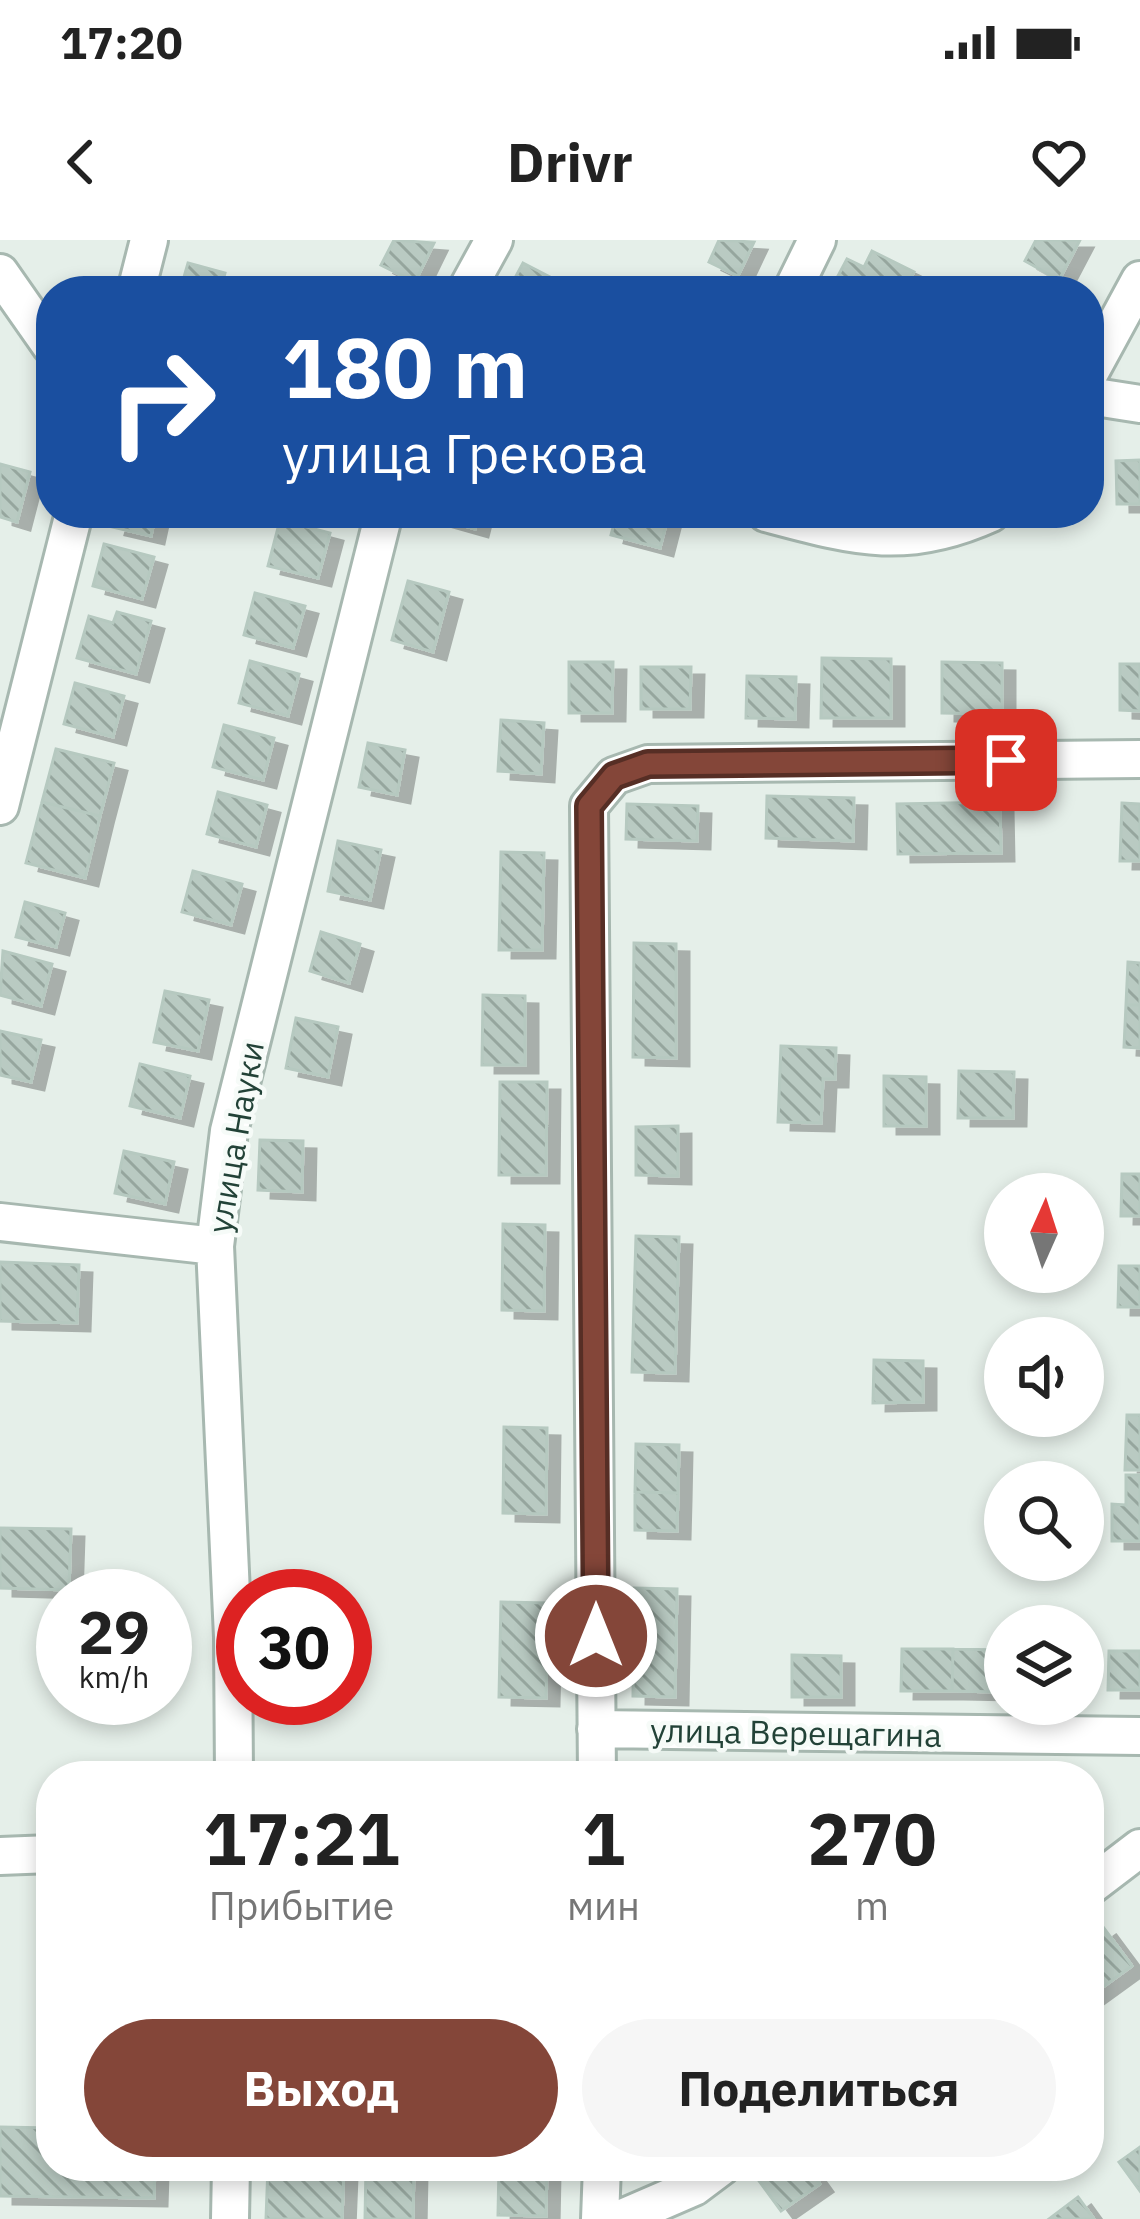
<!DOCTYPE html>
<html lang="ru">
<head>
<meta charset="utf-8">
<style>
	:root { --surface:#fff; --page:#f6f6f6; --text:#222; --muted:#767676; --accent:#844639 }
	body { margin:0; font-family:"IBM Plex Sans",sans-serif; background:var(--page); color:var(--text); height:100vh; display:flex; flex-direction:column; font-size:45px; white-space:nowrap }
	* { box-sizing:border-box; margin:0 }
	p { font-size:39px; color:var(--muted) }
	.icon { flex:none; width:66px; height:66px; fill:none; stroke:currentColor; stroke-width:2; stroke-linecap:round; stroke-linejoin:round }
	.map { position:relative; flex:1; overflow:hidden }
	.drawer { position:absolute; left:36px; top:1521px; width:1068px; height:420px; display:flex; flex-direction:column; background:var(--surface); border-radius:48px; box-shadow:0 6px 18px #0003 }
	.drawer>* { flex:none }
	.guide { position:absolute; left:36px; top:36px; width:1068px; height:252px; border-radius:48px; box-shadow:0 6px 18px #0003; background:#1a4fa0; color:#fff; overflow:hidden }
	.needle { width:78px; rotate:3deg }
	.controls { position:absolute; left:984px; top:933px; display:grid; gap:24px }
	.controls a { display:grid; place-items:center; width:120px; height:120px; border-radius:50%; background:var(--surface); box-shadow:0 6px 18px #0003; font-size:60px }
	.speed { position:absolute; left:36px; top:1329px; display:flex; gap:24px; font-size:60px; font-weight:700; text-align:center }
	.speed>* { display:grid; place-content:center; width:156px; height:156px; border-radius:50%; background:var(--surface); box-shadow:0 6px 18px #0003; line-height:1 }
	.speed small { font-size:30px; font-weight:400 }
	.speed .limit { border:18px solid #d22; background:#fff; color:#111 }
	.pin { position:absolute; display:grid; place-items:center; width:102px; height:102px; color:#fff; margin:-51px; border-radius:24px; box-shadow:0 6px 18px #0006 }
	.me { position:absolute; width:132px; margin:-66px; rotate:0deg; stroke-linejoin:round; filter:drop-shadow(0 0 9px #0008) }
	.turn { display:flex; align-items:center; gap:42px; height:252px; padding:0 48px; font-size:54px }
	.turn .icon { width:156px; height:156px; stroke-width:2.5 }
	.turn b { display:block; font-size:84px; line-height:102px }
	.eta { display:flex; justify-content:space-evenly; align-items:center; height:204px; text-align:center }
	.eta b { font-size:72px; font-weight:700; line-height:84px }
	.action { display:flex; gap:24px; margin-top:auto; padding:24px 48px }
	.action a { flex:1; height:138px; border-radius:72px; background:var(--accent); color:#fff; font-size:48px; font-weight:700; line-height:138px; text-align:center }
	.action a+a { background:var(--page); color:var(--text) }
	.status { display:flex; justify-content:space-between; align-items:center; height:84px; padding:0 60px; background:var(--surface); direction:ltr }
	.status svg { height:33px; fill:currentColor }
	header { display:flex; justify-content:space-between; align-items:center; height:156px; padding:0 48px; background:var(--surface); font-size:54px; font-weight:700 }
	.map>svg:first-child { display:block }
	.building { fill:url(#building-back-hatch); stroke:#b6c9c0; stroke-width:3; filter:url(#shadow) }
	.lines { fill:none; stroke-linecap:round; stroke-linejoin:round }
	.minor-casing { stroke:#a7b8b0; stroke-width:42 }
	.minor { stroke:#fff; stroke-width:36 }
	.route-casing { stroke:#562e25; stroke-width:30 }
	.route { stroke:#844639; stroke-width:21 }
	.labels { text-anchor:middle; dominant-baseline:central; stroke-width:9; stroke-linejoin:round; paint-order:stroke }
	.street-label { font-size:33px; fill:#224237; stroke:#f6fbf8 }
</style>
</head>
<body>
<div class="status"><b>17:20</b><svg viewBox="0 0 49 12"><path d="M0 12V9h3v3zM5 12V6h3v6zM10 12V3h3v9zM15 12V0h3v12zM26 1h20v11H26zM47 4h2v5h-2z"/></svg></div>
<header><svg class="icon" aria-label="back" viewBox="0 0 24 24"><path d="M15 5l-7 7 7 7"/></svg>Drivr<svg class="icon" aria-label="heart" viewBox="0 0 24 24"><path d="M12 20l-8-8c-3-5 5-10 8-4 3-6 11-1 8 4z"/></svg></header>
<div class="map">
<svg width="1140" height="1979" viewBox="0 0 1140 1979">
	<defs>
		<pattern id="building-back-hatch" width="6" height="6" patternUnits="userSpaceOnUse" patternTransform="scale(3)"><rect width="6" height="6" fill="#b9cac2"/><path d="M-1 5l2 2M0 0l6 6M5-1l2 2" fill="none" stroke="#96a69e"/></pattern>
		<filter id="shadow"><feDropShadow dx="13" dy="8" stdDeviation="0" flood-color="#0004"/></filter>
	</defs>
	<rect width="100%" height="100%" fill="#e5efe9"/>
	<path class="building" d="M394,0l40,3 -19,39 -34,-17z
		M719,0l35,2 -16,34 -29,-14z
		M1036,0h44l-21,40 -34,-19z
		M872,11l42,21 -10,19h-74l17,-32 17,8z
		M188,23l37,10 -5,18h-40z
		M523,23l50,26 -1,2h-64z
		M1140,220v44h-23l-1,-43z
		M0,224l30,8 -13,50 -17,-5z
		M116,273h40l-5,23 -39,-9z
		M419,273h60l-4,16z
		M617,273h52l-9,35 -49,-13z
		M280,280l50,13 -12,45 -50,-12z
		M104,304l50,13 -12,42 -49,-13z
		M408,341l41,11 -16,60 -41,-12z
		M255,353l50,13 -12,42 -49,-13z
		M117,372l34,9 -15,53 -59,-16 12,-42 24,7z
		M822,418l69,1v59h-70z
		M250,421l49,13 -11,42 -49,-13z
		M569,422h44l-1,51h-43z
		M942,422l60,1v51l-60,-1z
		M1120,424h20v47l-20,-1z
		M641,427h50l-1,42h-49z
		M747,436l49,1 -1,42 -49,-1z
		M75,443l49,13 -11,41 -49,-13z
		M501,480l43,3 -3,51 -43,-3z
		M224,485l50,13 -11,42 -50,-13z
		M368,503l37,7 -8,45 -38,-8z
		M56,509l58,14 -14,53 -58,-14z
		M218,552l49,13 -11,42 -49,-13z
		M767,556l87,2 -1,43 -87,-3z
		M42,562l58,14 -15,62 -59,-15z
		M1000,562l1,51 -103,1 -1,-50z
		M1122,563l18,1v57h-20z
		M627,564l71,2 -1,35 -71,-2z
		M338,601l43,9 -11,50 -42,-9z
		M501,612l43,1 -2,97h-43z
		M193,631l49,13 -11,41 -49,-13z
		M25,662l40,11 -9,34 -40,-10z
		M321,692l39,12 -11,39 -39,-12z
		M634,703l42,1v114l-43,-1z
		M3,711l49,13 -11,42 -41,-11z
		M1128,722l12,1v42h-14z
		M165,751l44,9 -11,51 -44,-9z
		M483,755l42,1v69h-43z
		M1126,765h14v43l-16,-1z
		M296,778l42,9 -10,50 -42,-9z
		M0,791l41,9 -10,42 -31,-7z
		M781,806l55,2 -1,31h-12l-2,44 -43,-1z
		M140,824l50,12 -10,42 -50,-12z
		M959,831l55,1 -1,46h-55z
		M884,836l42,1v49h-42z
		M500,842h47l-1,93h-47z
		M678,886v50l-42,-1v-48z
		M260,900l43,1 -1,51 -44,-2z
		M124,911l50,11 -9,42 -50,-11z
		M1122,934h18v42h-19z
		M503,984l42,1 -1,86 -42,-1z
		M636,996l43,1 -4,136 -43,-1z
		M0,1022l79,3 -2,58 -77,-2z
		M1119,1026h21v41h-22z
		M874,1120l49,1v41l-50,1z
		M1127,1175h13v55h-15z
		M504,1187l43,1 -1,86 -43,-1z
		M636,1204l43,1 -1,48 -43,-1z
		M1126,1235h14v66h-28v-37l14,1z
		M635,1252l43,1 -1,38 -42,-1z
		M0,1288l71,1 -2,61 -69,-2z
		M634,1348l43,1 -2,108 -42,-1z
		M501,1362l47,1 -2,95 -47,-1z
		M902,1409h51l-1,42h-51z
		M953,1409l47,1v42l-48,-1z
		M1109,1411h31v39h-32z
		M792,1415l49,1v41h-49z
		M1103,1687l29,39 -43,31v-60z
		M0,1887l51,1v38h104l-1,32 -154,-2z
		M1140,1907v44l-21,-29z
		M268,1926l76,3 -2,50h-76z
		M366,1926h48l-1,53h-48z
		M499,1926h48l-1,50 -48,-1z
		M774,1926h33l13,18 -39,27 -24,-33z
		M1078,1957l16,22h-45z"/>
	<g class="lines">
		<defs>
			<path id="minor" d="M0,33l51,73
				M136,51l13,-51
				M466,51l28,-51
				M792,51l25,-51
				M1089,134l51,-94
				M1089,156l51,8
				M766,273c87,23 139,39 225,0
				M0,566l74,-293
				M0,982l215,24
				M596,1489l544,7
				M234,1536l-1,-139 -18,-391 14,-115 155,-618
				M597,1536l-8,-970 25,-30 34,-12 492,-5
				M0,1616l51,-2
				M1089,1647l51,-39
				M230,1979l1,-53
				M600,1979l2,-53
				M620,1979l74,-32 28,-21"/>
		</defs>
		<use href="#minor" class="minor-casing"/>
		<use href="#minor" class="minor"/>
	</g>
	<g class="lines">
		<defs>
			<path id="route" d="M596,1396l-7,-830 25,-30 34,-12 358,-4"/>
		</defs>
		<use href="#route" class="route-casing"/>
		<use href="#route" class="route"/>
	</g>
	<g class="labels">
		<g class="street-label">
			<text transform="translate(235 897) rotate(-80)">улица Науки</text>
			<text transform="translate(796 1492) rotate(1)">улица Верещагина</text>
		</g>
	</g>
</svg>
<div class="controls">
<a><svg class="needle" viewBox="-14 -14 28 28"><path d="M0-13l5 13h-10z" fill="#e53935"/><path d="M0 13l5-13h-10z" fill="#767676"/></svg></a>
<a><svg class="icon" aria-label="sound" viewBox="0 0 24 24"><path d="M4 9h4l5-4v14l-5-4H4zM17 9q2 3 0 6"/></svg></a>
<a><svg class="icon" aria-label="search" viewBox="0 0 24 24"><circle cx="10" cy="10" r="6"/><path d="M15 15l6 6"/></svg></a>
<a><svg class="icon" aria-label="layers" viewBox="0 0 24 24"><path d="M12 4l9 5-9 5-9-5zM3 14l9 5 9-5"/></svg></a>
</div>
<div class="speed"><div>29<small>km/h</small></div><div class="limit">30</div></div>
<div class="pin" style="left:1006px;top:520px;background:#d93025"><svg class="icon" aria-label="arrive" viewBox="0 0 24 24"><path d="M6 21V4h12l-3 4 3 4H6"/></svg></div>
<svg class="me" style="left:596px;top:1396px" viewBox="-20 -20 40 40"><circle r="17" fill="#844639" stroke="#fff" stroke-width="3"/><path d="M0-11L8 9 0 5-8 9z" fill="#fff"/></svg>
<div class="guide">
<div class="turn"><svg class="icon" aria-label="right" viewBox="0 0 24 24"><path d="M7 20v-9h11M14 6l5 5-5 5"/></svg><div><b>180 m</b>улица Грекова</div></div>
</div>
<section class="drawer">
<div class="eta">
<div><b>17:21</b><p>Прибытие</p></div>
<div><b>1</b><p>мин</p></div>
<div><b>270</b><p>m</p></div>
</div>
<div class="action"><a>Выход</a><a>Поделиться</a></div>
</section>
</div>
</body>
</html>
